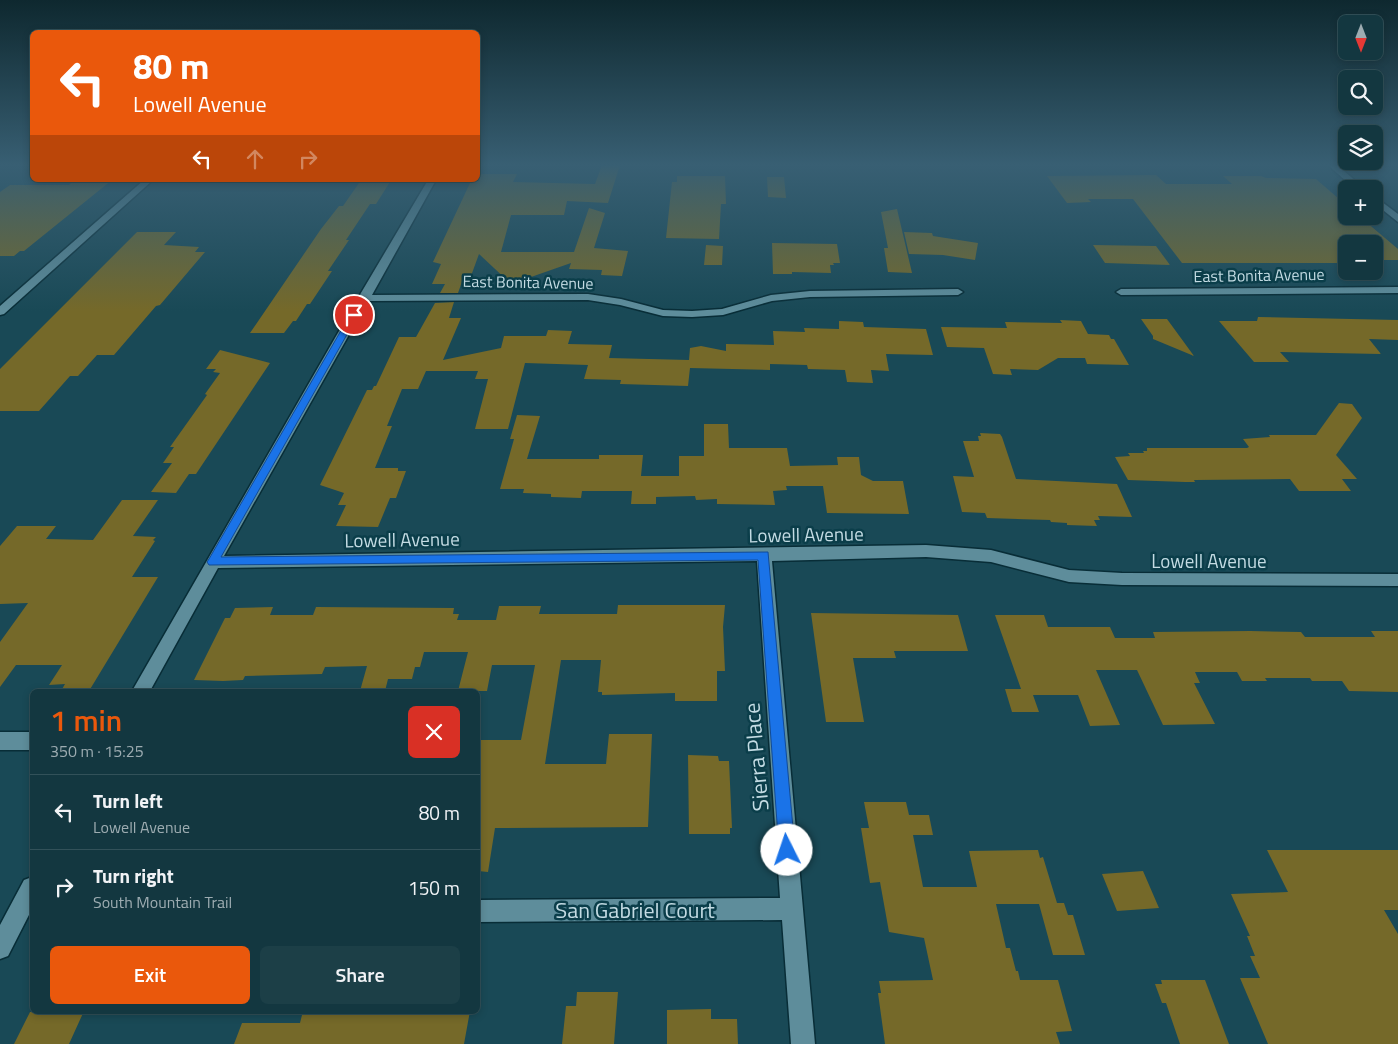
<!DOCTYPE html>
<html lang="en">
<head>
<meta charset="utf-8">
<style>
	:root { --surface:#133740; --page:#1c3f47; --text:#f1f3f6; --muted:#9dacb1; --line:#325159; --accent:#ea580c }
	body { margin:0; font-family:"Titillium Web",sans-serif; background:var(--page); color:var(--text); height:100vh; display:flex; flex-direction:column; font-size:19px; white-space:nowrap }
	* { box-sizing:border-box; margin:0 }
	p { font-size:16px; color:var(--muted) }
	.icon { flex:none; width:28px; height:28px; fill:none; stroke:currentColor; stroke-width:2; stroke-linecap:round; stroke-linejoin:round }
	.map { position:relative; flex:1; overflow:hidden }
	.panel { position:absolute; left:30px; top:689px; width:450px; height:325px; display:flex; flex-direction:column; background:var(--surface); border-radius:8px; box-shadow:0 2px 8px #0003,0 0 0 1px var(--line) }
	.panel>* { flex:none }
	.guide { position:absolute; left:30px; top:30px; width:450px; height:152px; border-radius:8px; box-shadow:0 2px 8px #0003,0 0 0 1px var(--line); background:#ea580c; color:#fff; overflow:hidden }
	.needle { width:32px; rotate:180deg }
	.fabs { position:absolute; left:1338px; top:15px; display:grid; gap:10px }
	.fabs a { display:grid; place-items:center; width:45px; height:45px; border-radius:8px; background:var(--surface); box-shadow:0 2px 8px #0003,0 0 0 1px var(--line); font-size:25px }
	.pin { position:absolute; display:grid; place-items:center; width:42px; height:42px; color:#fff; margin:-21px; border:2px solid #fff; border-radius:50%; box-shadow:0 1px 5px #0007 }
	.me { position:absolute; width:55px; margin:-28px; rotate:356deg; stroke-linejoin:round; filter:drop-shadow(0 0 4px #0008) }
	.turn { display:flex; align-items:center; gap:18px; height:105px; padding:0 20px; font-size:22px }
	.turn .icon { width:65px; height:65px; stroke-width:2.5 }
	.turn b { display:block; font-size:35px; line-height:42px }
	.lanes { display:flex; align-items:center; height:48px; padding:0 20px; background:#0003; justify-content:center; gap:25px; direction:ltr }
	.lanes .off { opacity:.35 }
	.round { display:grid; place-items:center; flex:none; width:52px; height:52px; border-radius:8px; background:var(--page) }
	.overview { display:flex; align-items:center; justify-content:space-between; height:85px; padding:0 20px }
	h1 { font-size:30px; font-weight:600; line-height:38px; color:var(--accent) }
	.primary-button { display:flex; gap:10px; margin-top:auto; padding:10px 20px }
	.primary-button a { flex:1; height:58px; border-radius:8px; background:var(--accent); color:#fff; font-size:20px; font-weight:600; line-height:58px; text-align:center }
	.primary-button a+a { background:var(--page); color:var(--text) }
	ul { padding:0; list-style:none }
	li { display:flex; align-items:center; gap:15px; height:75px; padding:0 20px; border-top:1px solid var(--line) }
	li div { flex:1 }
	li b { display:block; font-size:19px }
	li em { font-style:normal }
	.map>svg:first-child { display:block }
	.building { fill:#756929 }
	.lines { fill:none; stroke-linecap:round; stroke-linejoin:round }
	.minor-casing { stroke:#082d37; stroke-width:3 }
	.minor { fill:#5e8d9b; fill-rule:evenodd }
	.route { fill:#1a73e8; stroke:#114b97 }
	.labels { text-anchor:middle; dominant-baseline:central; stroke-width:5; stroke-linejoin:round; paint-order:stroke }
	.far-street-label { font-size:16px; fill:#c3dbe3; stroke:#0b3e4a }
	.street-label { font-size:19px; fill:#c3dbe3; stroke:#0b3e4a }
	.near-street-label { font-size:22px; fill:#c3dbe3; stroke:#0b3e4a }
</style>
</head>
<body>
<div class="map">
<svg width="1398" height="1044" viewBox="0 0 1398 1044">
	<rect width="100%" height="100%" fill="#194956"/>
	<path class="building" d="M602,165h18l-12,38 -41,-2 -3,14h-53l-10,37h73l15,-44 16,5 -11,35 34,3 -6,25 -21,-1 1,-5 -33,-1 2,-6 -60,21 -32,-30 -8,22h-7l-6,17h-18l5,-9h-13l9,-20 -8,-2 37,-79 2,-3h6v-6h39l-4,8 82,2z
		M1156,175l10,9h66l-9,-8h38l5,2 50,1 30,26v11h13l39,33v11h-24v-16h-28v16h-7l4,3h-161l-49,-64h-45l3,3 -24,1 -20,-27z
		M677,176h48l1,28h-5l-2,35 -53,-1 6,-56h5z
		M767,177h17l2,21 -18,-1z
		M75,180h37l-88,71h-4l-6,5h-14v-64l10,-7h59z
		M390,182l-14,22h-6l-24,36h3l-21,31h4l-22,33h-3l-11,17h-3l-9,12h-34l71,-104 18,-23h4l16,-23z
		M897,209l15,64 -24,-1 -4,-24h4l-7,-36z
		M137,232h39l-12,13 35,2 -4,5h10l-45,53 -4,1 -42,49h-17l-19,21h-8l-31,35h-39v-42z
		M904,232l28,1 1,3 45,7 -3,17 -32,-5 -34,-1z
		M772,243l65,1 3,19h-7l1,2h-4l1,8 -39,-1v2h-19z
		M706,245l17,1 -1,19h-18z
		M1093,245l63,1 14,19 -65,-2z
		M454,302l-5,16h12l-18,42 58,-12 3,-12h42l2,-6 24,1 -4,13 44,1 -3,13 80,2 1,-12 11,-2 25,5v-7l48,1 -1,-14 32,1 -1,-4 35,1v-8l24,1 1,5 62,2 7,26 -47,-1 3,17 -18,-1 2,13 -26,-1 -2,-12 -37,-1 -1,-4 -37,-1v6l-80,-2 -2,18 -68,-2 1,-4 -37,-1 4,-14 -63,-2 -17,66h-33l13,-50h-13l3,-8h-52l-8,18h-16l-15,37h5l-17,42h23v3h8l-10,27h-6l-12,29 -42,-1 10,-21h-8l6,-12 -24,-8 47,-95h5l2,-4h2l23,-49h17l19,-34z
		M1258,317l140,3v20l-29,-1 12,15 -101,-2 9,10h-35l-35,-41h38z
		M1141,319h26l27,37 -41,-17v-3z
		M1060,320l21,1 7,13 21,1 2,4h3l15,26 -42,-1 -2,-6h-27l-20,12 -28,-1 2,6 -19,-1 -9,-26 -37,-1 -6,-20 66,1 -2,-6 57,1z
		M220,350l50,13 -74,111h-7l-13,19 -25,-1 21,-29h-9l11,-16h-4l37,-52 -2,-1 15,-21 -7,-1 3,-3h-10z
		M1339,403l13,1 10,14 -26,37 21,24h-15l9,12h-52l-9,-12 -96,1 1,2h-10l-57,-2 -13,-23 15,-1 -2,-3h16l-1,-2h4v-3h100l2,-1 -6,-8 27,-2 -1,-2h47z
		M517,415l23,1 -13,43h72v-4h44l-2,21h38v-20h25v-32h24l1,24h58l3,18 48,-1 -1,-8h22l2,18 12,6h30l6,33 -82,-1 -4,-27h-37l1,4 -14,1 2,14 -58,-1v-5l-21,1 -1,-4 -39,1v7h-25l1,-13h-50l-1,7 -30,-1v-3l-28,-1 1,-4h-24l14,-50h-4z
		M980,433l20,1 2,3 14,42 101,5 15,33 -34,-1 2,4h-6l3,6 -30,-1v-2l-16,-1 -1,-2 -63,-2 -2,-5 -23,-1 -9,-36 21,1 -11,-36h16l-1,-5h3z
		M122,500h36l-25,36 23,1 -3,3 2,1 -23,36h26l-69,114h-28l4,-7 -16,1 13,-20h-46l-16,22v-45l28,-39 -28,1v-58l17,-20h39l-10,13 47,1z
		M618,605h107l-2,22 2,44h-8v30h-42v-8l-73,2v-3h-4l3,-32h-40l-16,104h61l3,-30h43l-4,93 -153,1 -7,44 -10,-1v-131h43l14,-75h-43l-5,26h-29l10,-39h-44l-4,15h-5l-3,12h-24l-3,12h-25l7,-25 -42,1 -3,7 -77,2 -2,4 -20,1 -29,-1 31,-62h5l5,-10 38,-1 -3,8h43l3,-8 138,1 -1,6h6l-2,6h39l3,-14h42l-2,8h78z
		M811,613l147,2 10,36h-74l2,7h-43l11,64h-38z
		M995,615h49l4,12h62l5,11h40l-2,-6 97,-1 51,1 4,5h70l-4,-6h27v61l-49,-1 -7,-10h-30l-2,-3h-45l2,3h-25l-5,-9h-42l5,11h-6l21,41 -52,1 -26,-55h-41l24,55 -30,1 -12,-31h-45l6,17h-27l-7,-23h16z
		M688,755l30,1 1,5h10l3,67h-2v6h-41z
		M864,802h42l3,13h20l4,20h-20l10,52h54l-8,-36 69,-1 2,8 3,-1 14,46h7l4,12h5l12,40h-32l-14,-51h-43l10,44h4l6,23h2l2,9h38l14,51 -16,1 4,12h-175l-7,-51h3l-2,-12 54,-1 -9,-42 -35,-6 -9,-50 -10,1 -9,-55h8z
		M1267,850h131v60h-14l14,24v110h-130l-28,-66h20l-10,-22h5l-8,-20h3l-19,-42 57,-2z
		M1143,871l16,37 -42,3 -15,-37z
		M1161,980h44l24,64h-49l-14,-41h-4l-7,-19h7z
		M577,992h41l-4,52h-52l4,-38h10z
		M711,1009v10h26l1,25h-71v-34z
		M84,1011l-15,33h-55l16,-32z
		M303,1011h167l-6,33h-230l8,-21h58z"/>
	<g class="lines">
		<defs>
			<path id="minor" d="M1328,165h9l28,24h-10z
				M144,180h9l-149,134 -4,1v-9z
				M428,180h8l-64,115 216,-1 33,5 42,11 29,1 30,-2 49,-14 39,-4 148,-2 5,3 -5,3 -148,2 -38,4 -49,14 -31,2 -29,-1 -43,-11 -32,-5 -220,1 -144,255 702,-11 65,5 78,20 53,3 276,1v12l-276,-1 -53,-3 -78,-20 -65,-5 -154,4 43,483h-24l-9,-124 -304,2v-22l302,-2 -23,-337 -539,7 -68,123h-18l226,-393z
				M1374,196l24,18v8l-24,-19z
				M1398,287v6l-277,2 -5,-3 5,-3z
				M0,732h32v18h-32z
				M32,877v32l-24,47 -8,3v-34l24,-45z"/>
		</defs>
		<use href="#minor" class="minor-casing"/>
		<use href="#minor" class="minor"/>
	</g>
	<linearGradient id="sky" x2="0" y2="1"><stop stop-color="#0e282f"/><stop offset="0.53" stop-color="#385f73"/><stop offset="1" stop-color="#385f73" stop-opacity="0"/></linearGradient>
	<rect width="1398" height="311" fill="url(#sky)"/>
	<path class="route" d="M354,312l4,3 -137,242 547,-5 27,298 -2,6 -6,2 -5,-2 -3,-6 -21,-290 -549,5 -2,-3 2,-3 141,-244z"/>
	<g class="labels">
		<g class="far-street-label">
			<text transform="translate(1259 275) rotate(-1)">East Bonita Avenue</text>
			<text transform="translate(528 282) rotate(1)">East Bonita Avenue</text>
		</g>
		<g class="street-label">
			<text transform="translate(806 534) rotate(-1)">Lowell Avenue</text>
			<text transform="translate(402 539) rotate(-1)">Lowell Avenue</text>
			<text x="1209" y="560">Lowell Avenue</text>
		</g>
		<g class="near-street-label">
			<text transform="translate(756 757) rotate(-95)">Sierra Place</text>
			<text x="635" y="910">San Gabriel Court</text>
		</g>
	</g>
</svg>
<div class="fabs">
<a><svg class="needle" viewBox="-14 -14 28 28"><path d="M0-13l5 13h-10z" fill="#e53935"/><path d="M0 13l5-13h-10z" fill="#9dacb1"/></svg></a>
<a><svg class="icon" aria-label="search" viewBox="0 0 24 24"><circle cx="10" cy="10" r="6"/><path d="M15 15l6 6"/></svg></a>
<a><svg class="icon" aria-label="layers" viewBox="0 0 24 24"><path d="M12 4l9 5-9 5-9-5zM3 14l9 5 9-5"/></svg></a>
<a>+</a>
<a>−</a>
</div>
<div class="pin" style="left:354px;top:315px;background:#d93025"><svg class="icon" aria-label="arrive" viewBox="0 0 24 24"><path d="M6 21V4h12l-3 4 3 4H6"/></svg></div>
<svg class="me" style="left:787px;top:850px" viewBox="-20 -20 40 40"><circle r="19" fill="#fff"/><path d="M0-13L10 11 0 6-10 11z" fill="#1a73e8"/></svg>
<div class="guide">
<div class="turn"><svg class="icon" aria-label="left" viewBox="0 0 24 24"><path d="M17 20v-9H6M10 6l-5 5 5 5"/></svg><div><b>80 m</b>Lowell Avenue</div></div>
<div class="lanes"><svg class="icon" aria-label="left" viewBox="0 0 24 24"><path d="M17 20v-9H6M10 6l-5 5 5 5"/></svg><svg class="icon off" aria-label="ahead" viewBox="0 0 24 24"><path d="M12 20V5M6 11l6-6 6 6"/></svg><svg class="icon off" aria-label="right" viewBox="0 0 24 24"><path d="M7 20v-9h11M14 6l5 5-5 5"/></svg></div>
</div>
<section class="panel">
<div class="overview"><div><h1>1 min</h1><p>350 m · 15:25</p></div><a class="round" style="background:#d93025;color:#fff"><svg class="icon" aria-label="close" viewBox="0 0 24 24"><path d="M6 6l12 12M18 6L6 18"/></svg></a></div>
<ul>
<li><svg class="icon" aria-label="left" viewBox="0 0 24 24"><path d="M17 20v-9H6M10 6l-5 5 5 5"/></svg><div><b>Turn left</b><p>Lowell Avenue</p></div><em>80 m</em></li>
<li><svg class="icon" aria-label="right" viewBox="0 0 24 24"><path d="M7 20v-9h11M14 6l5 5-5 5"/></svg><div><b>Turn right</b><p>South Mountain Trail</p></div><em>150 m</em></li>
</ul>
<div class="primary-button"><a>Exit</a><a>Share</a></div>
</section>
</div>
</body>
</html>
